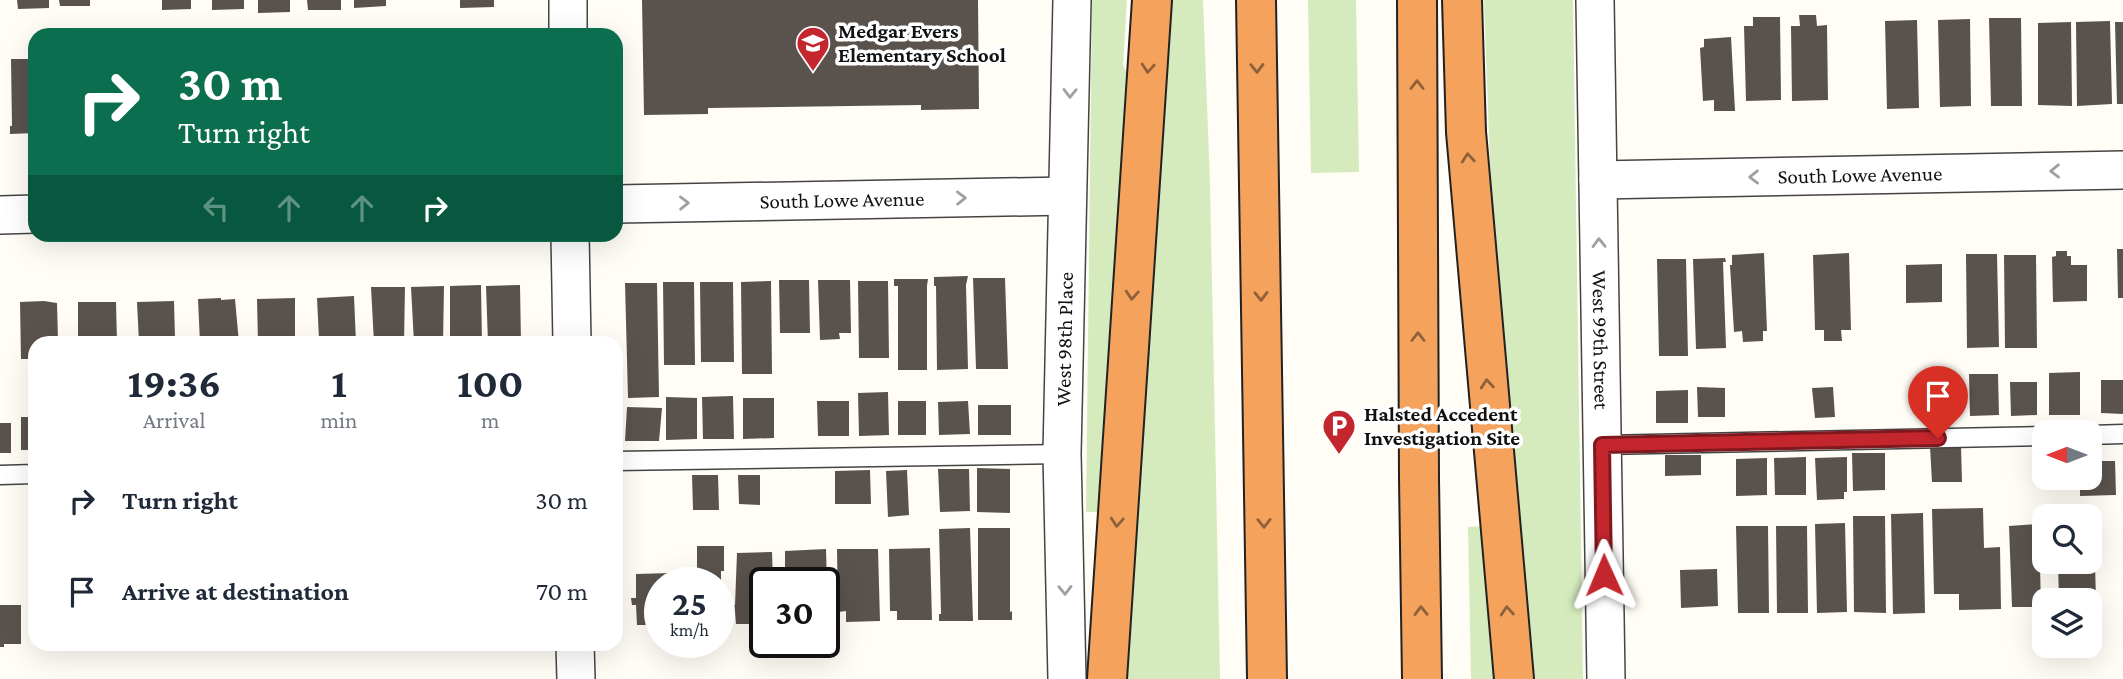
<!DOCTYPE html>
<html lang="en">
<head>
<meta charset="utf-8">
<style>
	:root { --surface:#fff; --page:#f2f2f3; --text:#1f2937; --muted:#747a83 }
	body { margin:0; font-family:"Crimson Pro",serif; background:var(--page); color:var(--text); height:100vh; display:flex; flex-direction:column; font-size:26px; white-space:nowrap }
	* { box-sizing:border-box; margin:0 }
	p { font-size:23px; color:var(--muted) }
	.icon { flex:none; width:38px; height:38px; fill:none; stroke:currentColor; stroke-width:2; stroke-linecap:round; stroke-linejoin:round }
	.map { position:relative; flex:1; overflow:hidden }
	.panel { position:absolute; left:28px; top:336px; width:595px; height:315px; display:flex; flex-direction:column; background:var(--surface); border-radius:21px; box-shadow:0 7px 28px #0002 }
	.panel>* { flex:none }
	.hud { position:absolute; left:28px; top:28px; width:595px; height:214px; border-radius:21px; box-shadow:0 7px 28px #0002; background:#0b6e4f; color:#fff; overflow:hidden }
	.needle { width:46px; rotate:270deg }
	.controls { position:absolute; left:2032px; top:420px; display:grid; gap:14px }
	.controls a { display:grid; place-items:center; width:70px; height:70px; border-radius:14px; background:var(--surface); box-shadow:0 7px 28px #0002; font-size:35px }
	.speed { position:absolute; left:644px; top:567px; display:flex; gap:14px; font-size:35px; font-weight:700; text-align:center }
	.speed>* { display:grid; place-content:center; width:91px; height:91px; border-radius:50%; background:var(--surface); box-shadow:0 7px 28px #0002; line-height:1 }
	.speed small { font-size:18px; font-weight:400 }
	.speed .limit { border:4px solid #111; border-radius:10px; background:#fff; color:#111 }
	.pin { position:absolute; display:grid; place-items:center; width:60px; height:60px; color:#fff; margin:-72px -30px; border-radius:50% 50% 50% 0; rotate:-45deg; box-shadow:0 0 7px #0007 }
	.pin .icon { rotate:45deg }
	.me { position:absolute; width:77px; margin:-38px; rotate:359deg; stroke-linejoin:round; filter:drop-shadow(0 0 5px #0008) }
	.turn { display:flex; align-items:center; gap:24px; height:147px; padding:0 35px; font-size:32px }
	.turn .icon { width:91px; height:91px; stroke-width:2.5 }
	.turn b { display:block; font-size:49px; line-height:60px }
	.lanes { display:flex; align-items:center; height:66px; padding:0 35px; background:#0003; justify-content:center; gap:35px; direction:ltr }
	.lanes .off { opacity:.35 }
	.eta { display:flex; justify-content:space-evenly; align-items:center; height:119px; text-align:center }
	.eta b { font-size:42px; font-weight:700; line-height:49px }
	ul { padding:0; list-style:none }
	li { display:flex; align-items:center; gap:21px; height:91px; padding:0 35px }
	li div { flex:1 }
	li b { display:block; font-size:26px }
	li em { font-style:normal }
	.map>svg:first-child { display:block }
	.green { fill:#d5ebbd }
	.building { fill:#5a524d }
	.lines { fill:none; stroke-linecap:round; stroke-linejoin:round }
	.lane-casing { stroke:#444; stroke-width:21 }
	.street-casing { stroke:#444; stroke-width:40 }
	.highway-casing { stroke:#222; stroke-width:42 }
	.lane { stroke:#fff; stroke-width:18 }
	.street { stroke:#fff; stroke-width:37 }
	.highway { stroke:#f5a25d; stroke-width:38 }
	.oneway { stroke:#8e613b }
	.oneway2 { stroke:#a0a0a0 }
	.route-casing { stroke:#7f191e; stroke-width:18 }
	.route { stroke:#c4262e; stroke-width:12 }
	.labels { text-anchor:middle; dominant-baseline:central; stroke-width:7; stroke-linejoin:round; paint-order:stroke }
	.poi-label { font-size:21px; font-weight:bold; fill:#111; stroke:#fff; text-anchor:start }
	.street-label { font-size:21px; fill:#111; stroke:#fff }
</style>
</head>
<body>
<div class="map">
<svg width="2123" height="679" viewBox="0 0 2123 679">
	<rect width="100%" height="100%" fill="#fffdf5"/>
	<path class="green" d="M1092,0h35l-4,65 6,12 -31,435h-12z
		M1169,0h34l7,183 10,496h-99z
		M1308,0h48l3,172 -48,1z
		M1484,0h89l10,679h-52l-28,-304 -13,-212z
		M1482,526l15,153h-26l-3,-152z"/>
	<path class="building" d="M17,0h32v8l-31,1z
		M59,0h31v6h-30z
		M162,0h29v9l-29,1z
		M212,0h32v9l-32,1z
		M258,0h32v12l-32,1z
		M307,0h34v10h-33z
		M354,0h32v6l-32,2z
		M460,0h34v7l-34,1z
		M642,0h336l1,109 -58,1v-5l-213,3v6l-64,1z
		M1799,15h17l1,11 10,-1 1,75 -36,1 -1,-75h9z
		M1753,17h27l1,83 -35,1 -2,-75h9z
		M1989,18h32l1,88h-31z
		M1970,19l1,87 -31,1 -2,-87z
		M1917,20l2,88 -32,1 -2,-88z
		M2110,21l2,83 -35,2 -1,-84z
		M2071,22l1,84 -34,-1v-82z
		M2115,22h8v82h-6z
		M1731,37l4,74h-21v-11l-11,1 -3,-53 4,-1v-8z
		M11,59h24v74l-25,1v-8h2z
		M2117,249h6v49h-5z
		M2056,251h11v5h4v9h16v36l-34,1 -1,-45 4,-1z
		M1764,253l3,78h-4v10l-20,1 -1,-11 -8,1 -4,-67h2v-10z
		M1849,253l2,77h-10l1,11h-18v-11h-9l-2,-75z
		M1966,254h31l2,93 -32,1z
		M2004,255h32l1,93h-32z
		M1725,258l1,4h-3l3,86 -30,1 -3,-90z
		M1657,259h29l2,97h-29z
		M1942,264v38l-36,1v-38z
		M968,276l-2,9 2,84 -31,1 -1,-84h-2v-9z
		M973,278h32l3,91h-32z
		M894,279h34l-1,7v84h-29v-84h-4z
		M779,280h30l1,53h-30z
		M818,280h32l1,53h-12l1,6 -20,1z
		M771,281l1,93h-30l-1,-92z
		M858,281h30l1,77h-30z
		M663,282h31l1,83h-31z
		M700,282h33l1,80h-33z
		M625,283h32l2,114 -31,1z
		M481,285l1,58h-32v-57z
		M520,285l1,58h-33l-2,-57z
		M444,286l-1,57h-29l-3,-56z
		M371,287h34l-1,56h-30z
		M354,296l2,47h-40v-3l3,-1 -2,-41z
		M221,298v2l14,-1 4,44h-39l-2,-44z
		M295,298v38h-19v7h-18l-1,-44z
		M44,301l13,2 1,37 -23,1v18h-14l-1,-57z
		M174,301l1,37 -17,1 1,4h-20l-2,-41z
		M78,302h38l1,41h-39z
		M2080,372v43h-31v-42z
		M1969,374h29l1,41 -29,1z
		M1928,380h29v33l-29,1z
		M2101,380h22v34l-22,-1z
		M2010,382h27v33l-26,1z
		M1697,387l28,1v29h-27z
		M1833,387l2,30 -20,1 -3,-30z
		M1688,390v33h-32v-32z
		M888,392l1,43 -30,1 -1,-43z
		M733,396l1,43h-31l-1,-42z
		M666,397l31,1v41l-31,1z
		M743,398h31v40l-31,1z
		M817,401h32v35h-31z
		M898,401h28v34h-28z
		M968,401l2,33 -31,1 -1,-33z
		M978,405h33v30h-33z
		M627,407l35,1 -3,33h-34z
		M21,417h14v33h-14z
		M0,423h11v30h-11z
		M1961,446l1,36h-30l-2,-35z
		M1852,453h33v37l-32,1z
		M1665,455h36v20l-36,1z
		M1806,457v38h-31l-1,-37z
		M1847,457v35h-3v7l-27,1 -2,-42z
		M1767,458v37l-31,1v-37z
		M2090,461h25l1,34 -36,1v-18h10z
		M977,468l33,1v44l-33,-1z
		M938,469h31l1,42 -30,1z
		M870,470l1,34h-36v-33z
		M907,470l2,45 -21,2 -2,-46z
		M692,475h26l1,35h-26z
		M738,475h22v30l-21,-1z
		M1983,508l1,40 16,-1 1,62 -42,1v-16h-25l-2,-85z
		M1923,513l2,100 -32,1 -2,-100z
		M1853,516h32l1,97 -32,-1z
		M1845,523l2,89 -30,1 -2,-89z
		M2039,524l2,83h-29l-3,-81z
		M1736,526h32l1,87h-31z
		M1776,526h31l1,87h-31z
		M970,528l3,93h-34v-7h2l-2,-85z
		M978,528h32v84l2,-1v9h-34z
		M2090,529h4l2,71h-37l-1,-38h32z
		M697,546h27v25h-3v12h-35v-11h11z
		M930,548l2,72h-35v-9h-7l-1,-62z
		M826,549l2,74h-4v-40h-39v-32z
		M837,549h41l2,72 -34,1v-11l-8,1z
		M772,552l1,31h-8v41h-29l-1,-12h-3l1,-7h2l2,-52z
		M1717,569l1,37 -37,2 -1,-38z
		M671,573l1,10h-12v42h-23l-1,-20h-4l-1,-7h5v-24z
		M0,605h21v39h-17v3h-4z"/>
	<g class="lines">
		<defs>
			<path id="lane" d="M2090,435l33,-1
				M1602,445l442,-9
				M616,461l446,-7
				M0,475l35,-1"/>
			<g id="street">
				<path d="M568,0v35"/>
				<path id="s1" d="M1595,0l11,679"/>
				<path id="s2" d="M1598,180l525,-10"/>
				<path id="s3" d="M616,204l451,-8"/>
				<path d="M0,215l35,-1"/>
				<path d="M570,234l2,109"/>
				<path d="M575,644l1,35"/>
				<path id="s4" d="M1067,679l-5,-225 10,-454"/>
			</g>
			<path id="highway" d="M1256,0l11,679
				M1417,0l2,479 3,200
				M1462,0l4,132 48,547
				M1107,679l45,-679"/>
		</defs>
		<use href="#lane" class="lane-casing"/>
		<use href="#street" class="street-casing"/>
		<use href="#highway" class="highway-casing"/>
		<use href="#lane" class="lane"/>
		<use href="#street" class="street"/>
		<use href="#highway" class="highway"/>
	</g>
	<defs><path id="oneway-chevron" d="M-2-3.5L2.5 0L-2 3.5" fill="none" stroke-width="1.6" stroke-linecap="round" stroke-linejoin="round" transform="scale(1.75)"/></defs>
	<g class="oneway">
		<use href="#oneway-chevron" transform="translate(1148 68) rotate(94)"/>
		<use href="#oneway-chevron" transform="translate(1257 68) rotate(89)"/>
		<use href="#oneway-chevron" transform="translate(1417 85) rotate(-90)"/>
		<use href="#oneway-chevron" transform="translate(1468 158) rotate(-95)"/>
		<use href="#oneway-chevron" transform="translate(1132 295) rotate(94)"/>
		<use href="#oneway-chevron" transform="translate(1261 296) rotate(89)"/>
		<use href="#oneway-chevron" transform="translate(1418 337) rotate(-90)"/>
		<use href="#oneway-chevron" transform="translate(1487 384) rotate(-95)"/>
		<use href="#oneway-chevron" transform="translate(1117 522) rotate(94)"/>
		<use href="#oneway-chevron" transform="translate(1264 523) rotate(89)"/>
		<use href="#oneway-chevron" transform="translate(1421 611) rotate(-91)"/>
		<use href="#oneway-chevron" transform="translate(1507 611) rotate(-95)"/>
	</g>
	<g class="oneway2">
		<use href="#oneway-chevron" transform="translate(1070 93) rotate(91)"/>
		<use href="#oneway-chevron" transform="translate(2055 171) rotate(179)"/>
		<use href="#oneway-chevron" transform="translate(1754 177) rotate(179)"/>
		<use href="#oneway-chevron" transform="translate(961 198) rotate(-1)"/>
		<use href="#oneway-chevron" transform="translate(684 203) rotate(-1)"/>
		<use href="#oneway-chevron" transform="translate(1599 243) rotate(-91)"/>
		<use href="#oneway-chevron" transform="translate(1065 590) rotate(89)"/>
	</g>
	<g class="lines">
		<defs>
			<path id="route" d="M1604,575l-2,-130 336,-7"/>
		</defs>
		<use href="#route" class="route-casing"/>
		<use href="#route" class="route"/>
	</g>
	<defs>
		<symbol id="school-pin" viewBox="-11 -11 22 30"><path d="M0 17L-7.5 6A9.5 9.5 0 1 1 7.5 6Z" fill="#c4262e" stroke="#fff"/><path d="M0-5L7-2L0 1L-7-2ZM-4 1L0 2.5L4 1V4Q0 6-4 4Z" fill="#fff"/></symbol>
		<symbol id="parking-pin" viewBox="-11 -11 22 30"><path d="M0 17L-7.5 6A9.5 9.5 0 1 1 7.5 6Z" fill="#c4262e" stroke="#fff"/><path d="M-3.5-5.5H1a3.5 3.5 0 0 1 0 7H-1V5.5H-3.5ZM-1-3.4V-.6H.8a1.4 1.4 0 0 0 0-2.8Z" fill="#fff"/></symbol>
	</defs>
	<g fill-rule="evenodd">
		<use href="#school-pin" x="794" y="24" width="38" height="52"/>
		<use href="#parking-pin" x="1320" y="407" width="38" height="52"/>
	</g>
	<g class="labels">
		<g class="poi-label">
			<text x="838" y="31">Medgar Evers<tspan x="838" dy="24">Elementary School</tspan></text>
			<text x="1364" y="414">Halsted Accedent<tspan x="1364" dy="24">Investigation Site</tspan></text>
		</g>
		<g class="street-label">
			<text stroke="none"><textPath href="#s2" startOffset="262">South Lowe Avenue</textPath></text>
			<text stroke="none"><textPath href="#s3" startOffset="226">South Lowe Avenue</textPath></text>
			<text stroke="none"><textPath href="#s4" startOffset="340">West 98th Place</textPath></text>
			<text stroke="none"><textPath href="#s1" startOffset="340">West 99th Street</textPath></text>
		</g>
	</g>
</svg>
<div class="controls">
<a><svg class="needle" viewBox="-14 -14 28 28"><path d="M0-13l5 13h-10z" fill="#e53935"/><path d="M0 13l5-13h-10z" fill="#747a83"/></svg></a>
<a><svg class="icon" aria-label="search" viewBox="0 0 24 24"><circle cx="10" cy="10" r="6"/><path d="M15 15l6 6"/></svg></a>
<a><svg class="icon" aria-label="layers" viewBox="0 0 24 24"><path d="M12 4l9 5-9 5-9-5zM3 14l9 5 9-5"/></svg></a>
</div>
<div class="speed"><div>25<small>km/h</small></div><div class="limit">30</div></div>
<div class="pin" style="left:1938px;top:438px;background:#d93025"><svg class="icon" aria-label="arrive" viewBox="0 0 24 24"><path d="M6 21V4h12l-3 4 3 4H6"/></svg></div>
<svg class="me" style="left:1604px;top:575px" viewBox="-20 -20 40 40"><path d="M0-17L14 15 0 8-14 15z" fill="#c4262e" stroke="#fff" stroke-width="4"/></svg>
<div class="hud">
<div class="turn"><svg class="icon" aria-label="right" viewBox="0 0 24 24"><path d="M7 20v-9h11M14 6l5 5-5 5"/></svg><div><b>30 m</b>Turn right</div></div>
<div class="lanes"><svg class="icon off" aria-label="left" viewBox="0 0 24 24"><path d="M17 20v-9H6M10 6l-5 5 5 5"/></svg><svg class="icon off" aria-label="ahead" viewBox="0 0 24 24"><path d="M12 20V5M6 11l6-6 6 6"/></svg><svg class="icon off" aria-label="ahead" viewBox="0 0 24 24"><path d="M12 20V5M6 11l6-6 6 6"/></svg><svg class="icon" aria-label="right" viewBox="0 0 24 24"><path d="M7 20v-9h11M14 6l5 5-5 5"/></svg></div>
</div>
<section class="panel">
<div class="eta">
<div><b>19:36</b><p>Arrival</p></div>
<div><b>1</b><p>min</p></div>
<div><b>100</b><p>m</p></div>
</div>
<ul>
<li><svg class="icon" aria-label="right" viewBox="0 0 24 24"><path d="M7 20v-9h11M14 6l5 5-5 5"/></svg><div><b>Turn right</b></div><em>30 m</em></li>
<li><svg class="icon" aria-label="arrive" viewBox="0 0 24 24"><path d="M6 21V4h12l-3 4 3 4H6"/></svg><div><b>Arrive at destination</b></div><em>70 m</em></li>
</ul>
</section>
</div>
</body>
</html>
